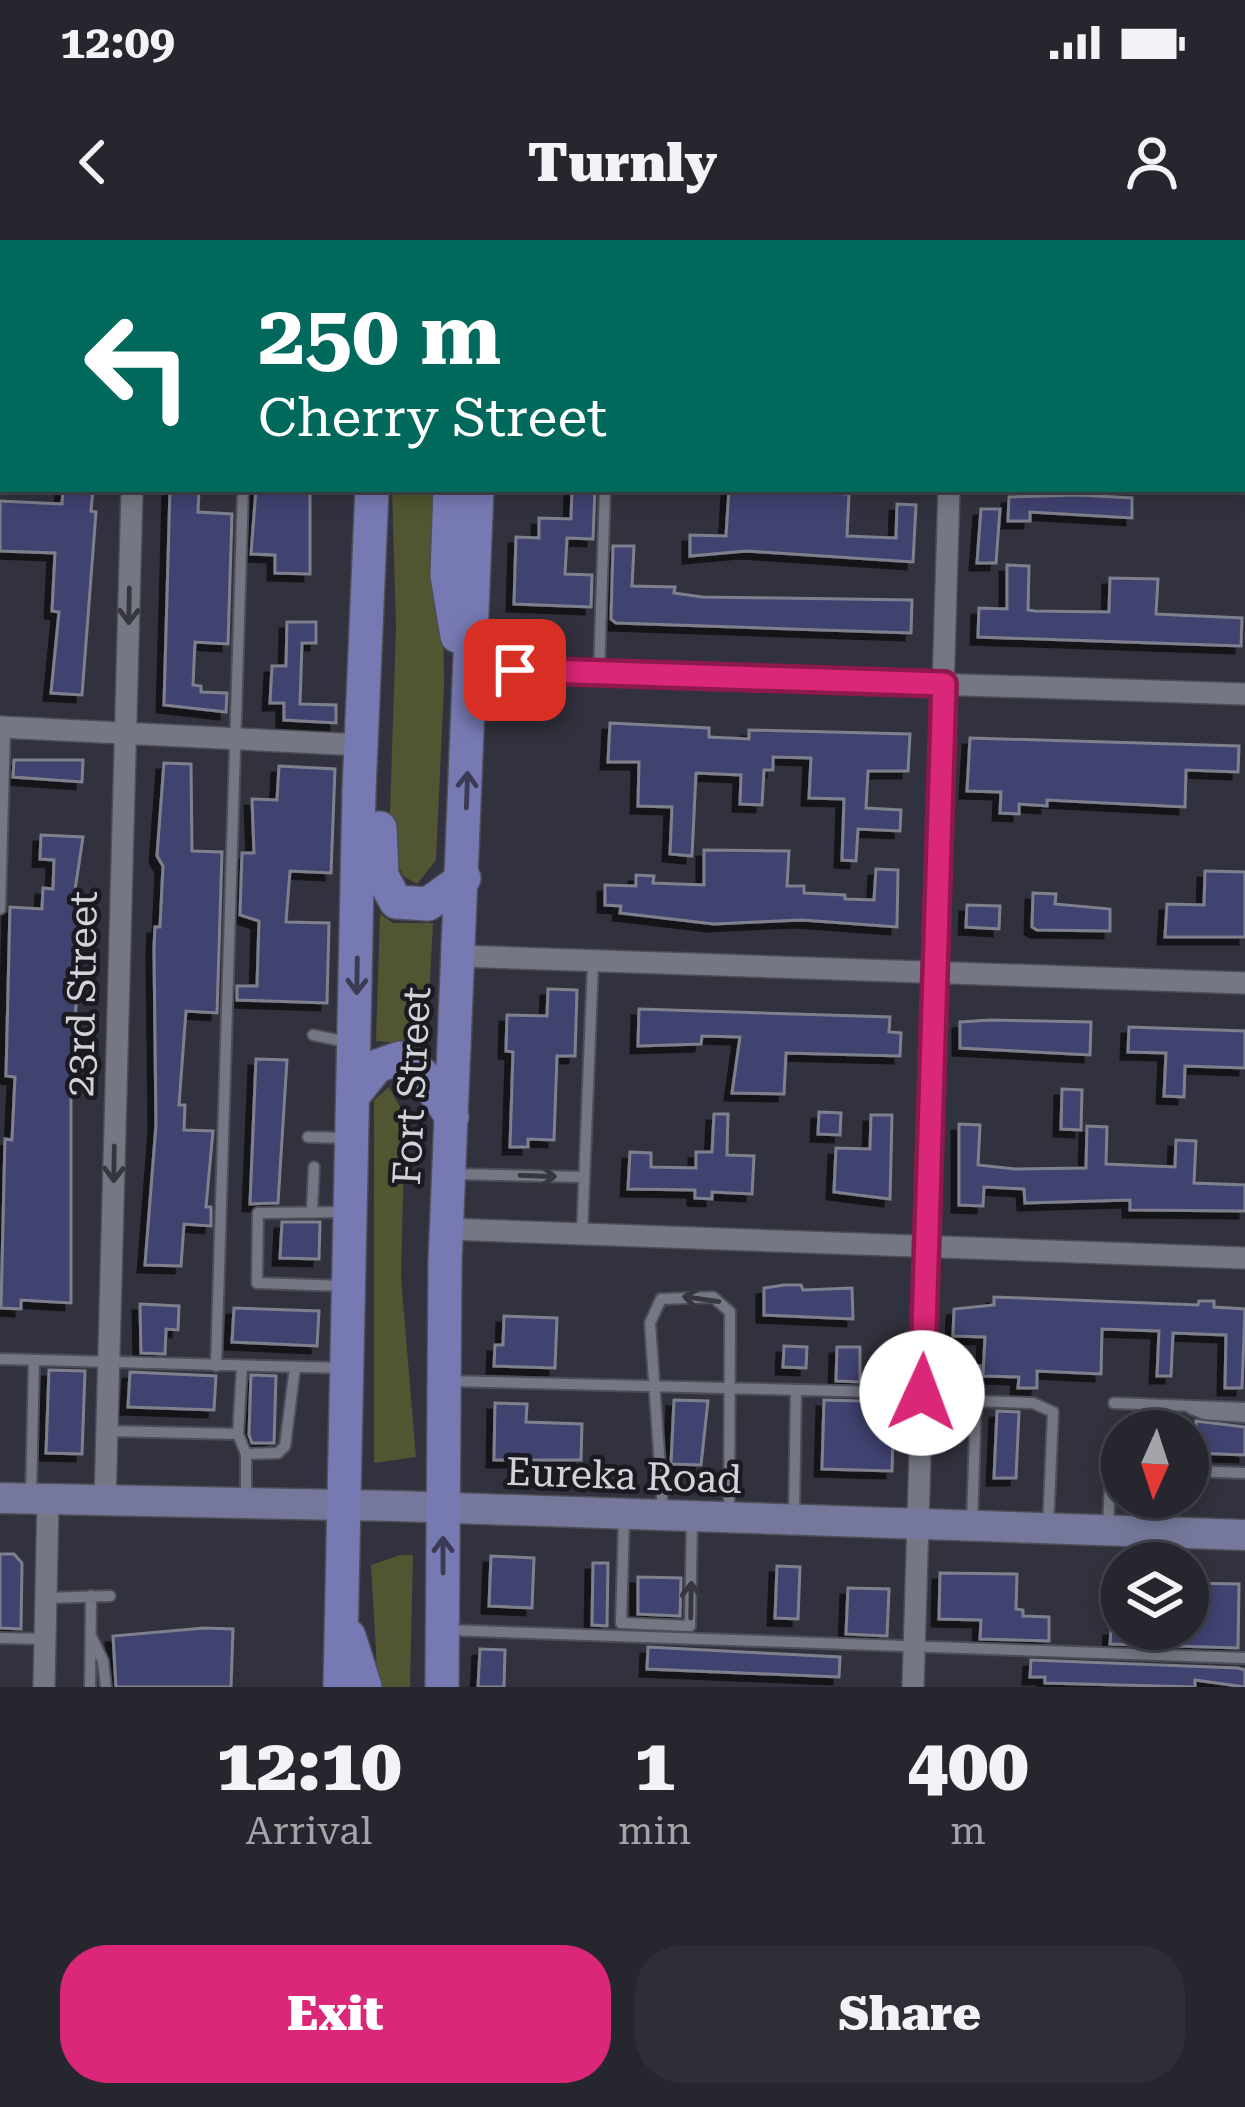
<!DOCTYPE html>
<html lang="en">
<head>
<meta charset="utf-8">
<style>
	:root { --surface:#25262e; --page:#2d2e36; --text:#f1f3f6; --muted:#a3a5aa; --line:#42434a; --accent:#db2777 }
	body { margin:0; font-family:"Roboto Serif",serif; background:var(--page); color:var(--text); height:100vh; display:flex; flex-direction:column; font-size:45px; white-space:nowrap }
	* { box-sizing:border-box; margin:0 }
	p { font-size:39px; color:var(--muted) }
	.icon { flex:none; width:66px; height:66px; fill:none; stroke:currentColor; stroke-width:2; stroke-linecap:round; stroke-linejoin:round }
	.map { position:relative; height:1447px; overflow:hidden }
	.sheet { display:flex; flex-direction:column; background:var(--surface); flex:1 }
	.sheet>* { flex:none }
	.banner { position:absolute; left:0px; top:0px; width:1245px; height:252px; box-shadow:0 6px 18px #0003,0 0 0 3px var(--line); background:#00695c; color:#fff; overflow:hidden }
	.needle { width:78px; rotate:183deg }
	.buttons { position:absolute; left:1101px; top:1170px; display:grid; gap:24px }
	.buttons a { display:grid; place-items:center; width:108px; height:108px; border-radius:50%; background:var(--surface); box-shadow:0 6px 18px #0003,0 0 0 3px var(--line); font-size:60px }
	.pin { position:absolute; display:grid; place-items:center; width:102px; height:102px; color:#fff; margin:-51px; border-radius:24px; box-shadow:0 6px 18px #0006 }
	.me { position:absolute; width:132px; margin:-66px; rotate:2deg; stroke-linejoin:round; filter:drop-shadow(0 0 9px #0008) }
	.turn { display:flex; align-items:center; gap:42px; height:252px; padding:0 60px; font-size:54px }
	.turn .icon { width:156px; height:156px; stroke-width:2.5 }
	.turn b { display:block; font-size:84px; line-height:102px }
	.eta { display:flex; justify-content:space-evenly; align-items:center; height:204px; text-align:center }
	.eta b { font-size:72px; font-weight:800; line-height:84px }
	.action { display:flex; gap:24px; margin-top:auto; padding:24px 60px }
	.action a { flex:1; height:138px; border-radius:48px; background:var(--accent); color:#fff; font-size:48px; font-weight:800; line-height:138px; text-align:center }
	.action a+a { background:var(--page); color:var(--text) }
	.status { display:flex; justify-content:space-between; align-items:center; height:84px; padding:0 60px; background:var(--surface); direction:ltr }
	.status svg { height:33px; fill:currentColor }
	header { display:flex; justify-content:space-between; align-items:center; height:156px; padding:0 60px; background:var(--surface); font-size:54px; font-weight:800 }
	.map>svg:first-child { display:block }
	.green { fill:#515531 }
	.building { fill:#41426f; stroke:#7f808e; stroke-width:3; filter:url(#shadow) }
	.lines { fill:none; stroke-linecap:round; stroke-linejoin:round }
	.lane-casing { stroke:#4d4e57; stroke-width:14 }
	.street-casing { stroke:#4d4e57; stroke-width:24 }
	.secondary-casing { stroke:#4d4e57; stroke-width:33 }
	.primary-casing { stroke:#4d4e57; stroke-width:36 }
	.lane { stroke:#757784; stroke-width:10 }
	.street { stroke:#757784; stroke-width:21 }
	.secondary { stroke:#76789b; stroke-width:30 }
	.primary { stroke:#7779b2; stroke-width:33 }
	.oneway { stroke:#35363e }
	.oneway2 { stroke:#3b3b53 }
	.route-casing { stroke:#8e194d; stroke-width:30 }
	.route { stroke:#db2777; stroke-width:21 }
	.labels { text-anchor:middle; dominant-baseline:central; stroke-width:9; stroke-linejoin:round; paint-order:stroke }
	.street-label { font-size:39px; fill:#d2d2da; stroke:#1a1a20 }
</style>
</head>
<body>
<div class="status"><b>12:09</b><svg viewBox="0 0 49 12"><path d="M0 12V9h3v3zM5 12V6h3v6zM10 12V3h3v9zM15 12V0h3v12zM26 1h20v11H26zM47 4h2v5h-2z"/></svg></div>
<header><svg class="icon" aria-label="back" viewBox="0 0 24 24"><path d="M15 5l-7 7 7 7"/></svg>Turnly<svg class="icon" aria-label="person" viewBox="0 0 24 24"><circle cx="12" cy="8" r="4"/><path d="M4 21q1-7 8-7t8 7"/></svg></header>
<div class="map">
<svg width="1245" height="1447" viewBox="0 0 1245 1447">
	<defs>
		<filter id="shadow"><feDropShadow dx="-7" dy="7" stdDeviation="0" flood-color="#0009"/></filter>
	</defs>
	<rect width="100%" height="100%" fill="#31323e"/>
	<path class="green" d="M392,249h50l2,196 -8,175 -19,24 -14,-8 -14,-33 7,-216z
		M380,674l13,9h40l-7,132 -16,-11 -34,-3z
		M389,847l16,29 -4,161 15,180 -42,6v-363z
		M400,1315h13l-3,132h-32l-7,-122z"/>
	<path class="building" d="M63,249h30l-2,22 5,1 -14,183 -31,-2 8,-81 -7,-1 3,-58 -55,-2v-50l62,3z
		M170,249l29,1 -1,22 34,2 -4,130 -33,-2 -2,43 8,1v6l26,1 -1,19 -62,-7z
		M256,249h54v85l-35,-1v-18l-24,-1z
		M572,249h23l-2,50 -26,-1 -2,36 27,1 -1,32 -77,-3 2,-67 23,1v-20l32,1z
		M729,249l120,5 -2,42 49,2 1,-34 19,1 -3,57 -167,-11 -56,5v-21l36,1z
		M1079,255l53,3v20l-102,-6v9h-22l1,-24z
		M981,269h19l-4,54h-19z
		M613,306h21l-2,40 43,1 -1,6 28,4 210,3 -1,33 -295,-10 -5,-4z
		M1007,325l22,1 -1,44 7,1 74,1 1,-34 48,1 -2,35 86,4 -1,28 -263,-9 1,-29 28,1z
		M287,382h29v21h-14l-2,61 36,1v18l-52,-3v-17h-14l2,-37h14z
		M610,483l99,5v9l40,2v-9l161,4 -2,37h-40l-2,37 35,2 -1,21 -42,-2 -2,32 -14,-1 2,-61 -35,-1 2,-40 -38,-1v13h-9l-2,35 -22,-1 1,-29 -45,-2 -4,83 -22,-2 2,-47 -34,-1 1,-44h-31z
		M970,498l269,8 -1,26 -52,-2 -1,37 -138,-7v6l-28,-2v10l-19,-1 1,-21 -34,-1z
		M14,520h69l-1,22 -69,-5z
		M164,523l27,1 1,87 30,1 -5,161 -31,-2 -7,94h6l-1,25 29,1 -7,76h5v19l-27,-2 -3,42 -36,-1 11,-140 -2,-177 1,-21h5l3,-61 -6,-10z
		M279,526l56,3 -4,104 -41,-2 -4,51 43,1 -2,80 -90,-3v-14h20l2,-65 -19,-6 2,-62h12l-2,-54 25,1z
		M41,595l42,2 -8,53 6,11v28l-10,155v219l-50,-3v9l-20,-1 4,-169 7,1 3,-63 -9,-1 4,-169 32,2 1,-21 10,1 1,-29 -14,-1z
		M704,610l85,1 -2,35h17v7l41,2v4l29,1 2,-31 22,1 -1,57 -95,-7 -88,4 -94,-11 1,-7 -16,-1v-20l31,1v-11l18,1 -1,7 51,2z
		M1205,631l40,1v65h-80l2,-33 37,1z
		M1033,653l23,1 -1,10 55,5v22l-73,-1 -5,-3z
		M967,665l33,1 -1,23 -33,-2z
		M548,749l29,1 -2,66h-18l-3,84 -26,-1v8h-18l3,-95 -7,-1 1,-36 40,1z
		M639,769l251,8 -1,15 12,1 -1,23 -114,-3 -2,41 -52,-1 8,-56 -38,-1 -1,8 -63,2z
		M991,780l100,2 -1,33 -130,-7v-26z
		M1129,787l116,4v37l-60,-2 -1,31 -20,-1 2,-43 -38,-1z
		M256,819l31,1 -9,143 -28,1z
		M1062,849l20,1 -1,40 -20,-1z
		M819,872l22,1 -1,22 -22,-1z
		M714,874h14l-1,41 27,1 -2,38 -40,-2v7l-17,-1v-8l-67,-1 2,-37 21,1v14l45,1v-16h16z
		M871,875h21l-2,84 -56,-7 2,-44 34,1z
		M959,884l21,1 -2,40 37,4 71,-1 1,-42 20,1 -1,37 69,3 1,-27 20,1 -2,42 51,2v26l-115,-1v-10l-105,3 -1,-14 -40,-2 -1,19 -24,-1z
		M282,982h38l-1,37 -39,-1z
		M784,1045h17l2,5 49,-2 1,31 -89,-4v-27z
		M994,1057l204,8 1,-4h15v6l31,2 -3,79h-17l1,-53 -53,-2 -2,43h-14l2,-45 -57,-2 -1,45 -64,-3v17h-19l1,-11 -36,-1 2,-39 -32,-1 1,-27 40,-4z
		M140,1064l39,2 -1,24 -12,-1 -1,25 -24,-1z
		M234,1068l85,3 -2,35 -85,-4z
		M504,1076l53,2 -2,50 -61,-2 1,-21h8z
		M784,1106l23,1 -1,21 -23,-1z
		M837,1107h23v35l-24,-1z
		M960,1125l20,1v22l-21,-1z
		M49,1130l36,1 -3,83 -36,-1z
		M130,1132l86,4 -2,34 -86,-3z
		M251,1135l25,1 -2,67h-22l-3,-8z
		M674,1160l34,1 -7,64 -30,-1z
		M824,1160l70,2 -2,69 -70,-2z
		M495,1163l32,1 -1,18 56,2 -1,36h-87z
		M997,1171l22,1 -3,66h-22z
		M1196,1181l49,6v28l-50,-2z
		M0,1314h14l8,9 -1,66 -21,-1z
		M491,1316l43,2 -2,50 -43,-2z
		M593,1323h15l-1,63 -15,-1z
		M777,1326l23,1 -2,52 -23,-1z
		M940,1333l77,1 -1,35 7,1v6l26,1v24l-69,-2 1,-19 -42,-1z
		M638,1337l43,1 -1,38 -42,-2z
		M1188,1343l51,1 -1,64 -128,-4 1,-15h77z
		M848,1348l41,1 -2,47 -41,-2z
		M204,1388l29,1 -2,58h-115l-3,-51z
		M648,1407l192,10 -1,20 -192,-8z
		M480,1409l25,1 -1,37h-26z
		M1031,1420l207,8 7,2v17l-50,-7v7l-150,-4v-6h-15z"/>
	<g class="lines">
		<defs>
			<path id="lane" d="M323,0v3
				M250,3v-3
				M612,3v-3
				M599,432l6,-183
				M0,669l5,-182
				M313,795l34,7
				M308,897l41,1
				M453,934l129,3
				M312,970l2,-43
				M582,994l11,-272
				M344,1046l-87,-3 1,-70 87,-1
				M0,1119l344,9
				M216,1126l27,-877
				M447,1141l474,12
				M922,1159l111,4 20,9 -5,115
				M1114,1163l131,5
				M1190,1168l14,6 41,3
				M107,1191l131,3 4,-67
				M238,1194l8,20v47
				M246,1214l32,-1 7,-7 10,-79
				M1188,1231l57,2
				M31,1256l3,-136
				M663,1271l-13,-188 11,-24 52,-2 17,15 -1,205
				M794,1273l2,-123
				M624,1280l-3,103 69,3 2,-104
				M972,1283l4,-122
				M1108,1289l2,-45
				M1158,1289l1,-32
				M46,1358l64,-2
				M447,1390l798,28
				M0,1398l45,1
				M92,1398l11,23 3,26
				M90,1447l1,-91"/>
			<path id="street" d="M138,3v-3
				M954,3v-3
				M1242,166h3
				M471,429l774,25
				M0,487l361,18
				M460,716l785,27
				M447,989l798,29
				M105,1262l27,-1013
				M44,1447l4,-187
				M913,1447l36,-1198"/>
			<path id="secondary" d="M0,1258l396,8 849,29"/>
			<path id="primary" d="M382,3v-3
				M486,3l1,-3
				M450,249l-3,86 10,61
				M380,588l2,48 14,26 32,2 36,-26
				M353,856l24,-30 23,-8 22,16 30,43
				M349,1396l16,51
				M340,1447l19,-896 13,-302
				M442,1447l3,-425 32,-773"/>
		</defs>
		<use href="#lane" class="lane-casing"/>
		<use href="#street" class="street-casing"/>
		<use href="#secondary" class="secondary-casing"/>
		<use href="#primary" class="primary-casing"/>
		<use href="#lane" class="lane"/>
		<use href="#street" class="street"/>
		<use href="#secondary" class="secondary"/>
		<use href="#primary" class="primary"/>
	</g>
	<defs><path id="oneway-shaft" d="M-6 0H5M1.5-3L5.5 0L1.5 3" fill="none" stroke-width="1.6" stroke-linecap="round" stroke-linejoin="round" transform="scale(3)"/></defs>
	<g class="oneway">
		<use href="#oneway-shaft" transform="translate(129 366) rotate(91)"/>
		<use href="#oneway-shaft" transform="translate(114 924) rotate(91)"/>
		<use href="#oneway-shaft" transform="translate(538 936) rotate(2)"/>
		<use href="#oneway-shaft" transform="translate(701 1059) rotate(-172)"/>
		<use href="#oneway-shaft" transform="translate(691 1360) rotate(-89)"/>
	</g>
	<g class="oneway2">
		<use href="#oneway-shaft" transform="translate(467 550) rotate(-88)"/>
		<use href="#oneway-shaft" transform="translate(357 736) rotate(91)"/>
		<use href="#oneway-shaft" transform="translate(443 1315) rotate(-90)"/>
	</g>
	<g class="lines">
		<defs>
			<path id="route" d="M515,430l429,14 -22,709"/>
		</defs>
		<use href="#route" class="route-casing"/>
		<use href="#route" class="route"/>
	</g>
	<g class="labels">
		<g class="street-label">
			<text transform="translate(82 754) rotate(-89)">23rd Street</text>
			<text transform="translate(412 846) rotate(-87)">Fort Street</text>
			<text transform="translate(624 1236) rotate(2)">Eureka Road</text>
		</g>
	</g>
</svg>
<div class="buttons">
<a><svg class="needle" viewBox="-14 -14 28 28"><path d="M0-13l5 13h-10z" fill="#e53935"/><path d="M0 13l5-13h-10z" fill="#a3a5aa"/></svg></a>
<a><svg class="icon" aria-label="layers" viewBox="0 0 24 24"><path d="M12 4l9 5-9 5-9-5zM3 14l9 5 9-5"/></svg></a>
</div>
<div class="pin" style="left:515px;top:430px;background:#d93025"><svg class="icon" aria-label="arrive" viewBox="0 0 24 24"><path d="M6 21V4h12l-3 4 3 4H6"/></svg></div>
<svg class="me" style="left:922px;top:1153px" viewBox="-20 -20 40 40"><circle r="19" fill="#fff"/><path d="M0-13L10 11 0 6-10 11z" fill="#db2777"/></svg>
<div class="banner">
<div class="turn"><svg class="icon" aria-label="left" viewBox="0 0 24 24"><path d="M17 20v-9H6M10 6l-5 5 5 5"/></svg><div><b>250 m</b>Cherry Street</div></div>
</div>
</div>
<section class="sheet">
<div class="eta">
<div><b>12:10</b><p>Arrival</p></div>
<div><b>1</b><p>min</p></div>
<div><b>400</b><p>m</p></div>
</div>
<div class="action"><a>Exit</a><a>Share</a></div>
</section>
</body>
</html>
